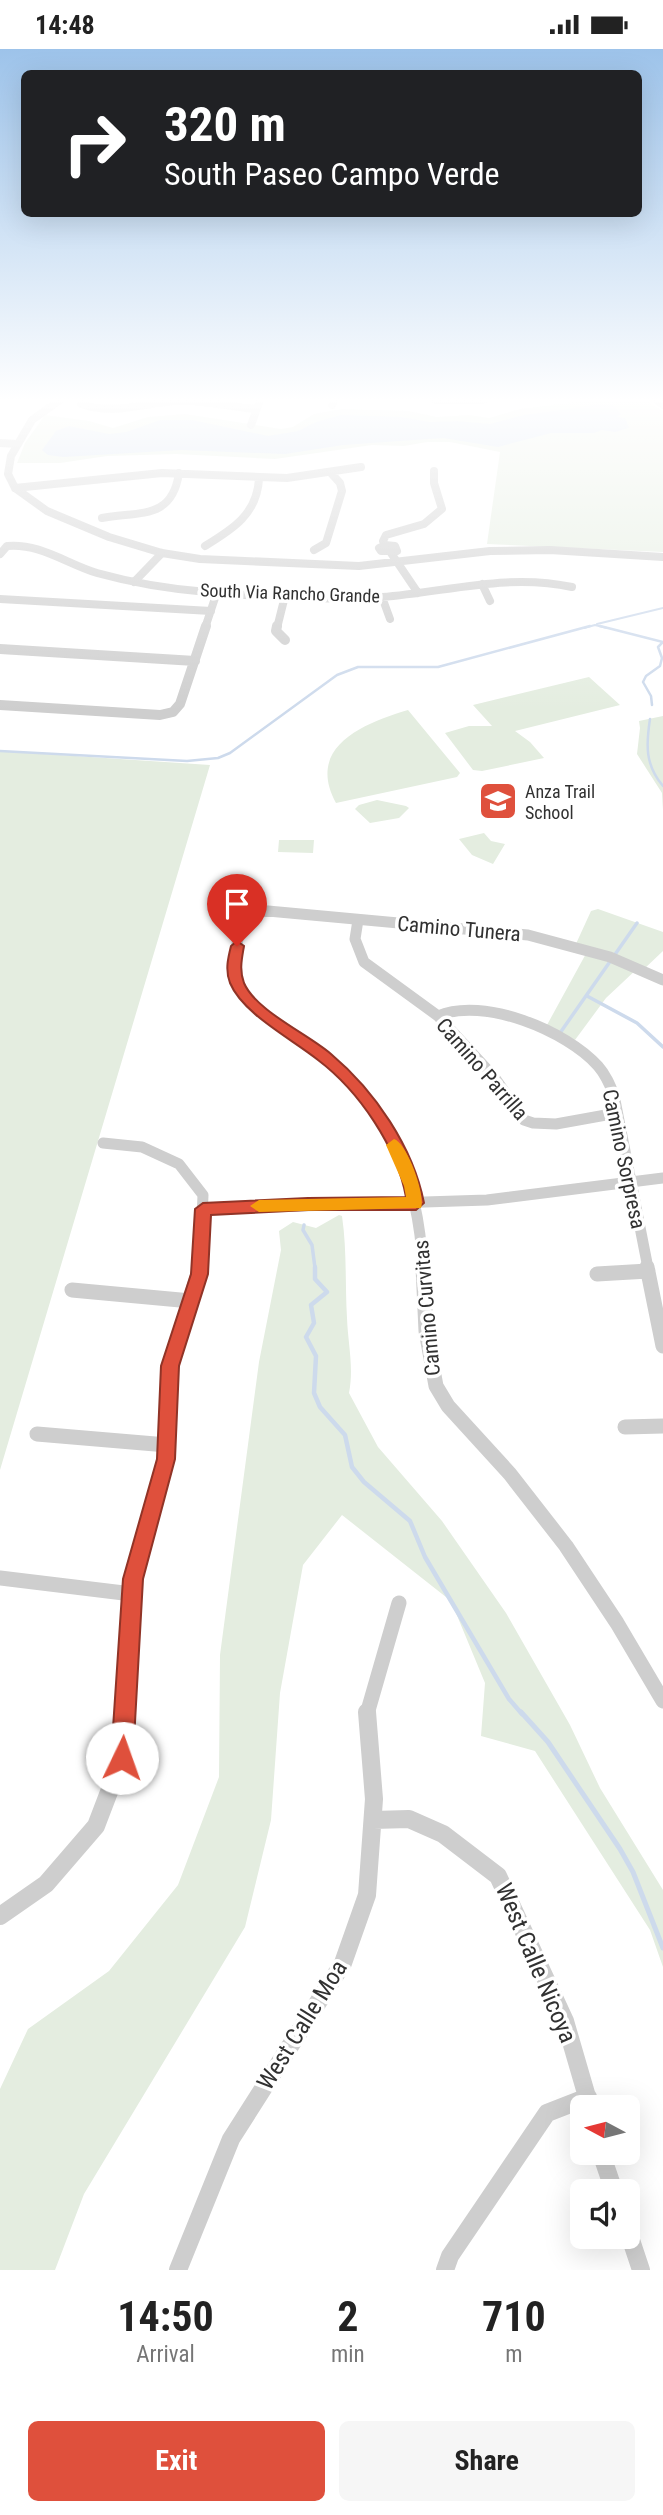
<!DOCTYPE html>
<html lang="en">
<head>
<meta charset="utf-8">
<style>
	:root { --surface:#fff; --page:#f6f6f6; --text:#222; --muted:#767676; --accent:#df503c }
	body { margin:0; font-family:"Roboto Condensed",sans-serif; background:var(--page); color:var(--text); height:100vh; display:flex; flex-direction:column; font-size:26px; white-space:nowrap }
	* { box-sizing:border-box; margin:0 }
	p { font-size:23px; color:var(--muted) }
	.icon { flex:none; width:38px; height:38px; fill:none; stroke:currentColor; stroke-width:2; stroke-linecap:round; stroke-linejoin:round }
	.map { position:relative; height:2221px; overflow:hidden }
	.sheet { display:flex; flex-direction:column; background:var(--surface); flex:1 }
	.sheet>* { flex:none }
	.hud { position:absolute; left:21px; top:21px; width:621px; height:147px; border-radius:10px; box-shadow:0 7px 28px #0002; background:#202124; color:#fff; overflow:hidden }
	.needle { width:46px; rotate:277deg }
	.tools { position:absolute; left:570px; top:2046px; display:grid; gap:14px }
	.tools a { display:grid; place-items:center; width:70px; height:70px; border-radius:10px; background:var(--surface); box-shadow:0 7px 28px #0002; font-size:35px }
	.pin { position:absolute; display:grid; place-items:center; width:60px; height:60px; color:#fff; margin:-72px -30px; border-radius:50% 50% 50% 0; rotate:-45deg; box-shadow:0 0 7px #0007 }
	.pin .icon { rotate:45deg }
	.me { position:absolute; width:77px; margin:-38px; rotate:3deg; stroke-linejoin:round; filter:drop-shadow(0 0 5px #0008) }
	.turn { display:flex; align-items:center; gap:24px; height:147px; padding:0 28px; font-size:32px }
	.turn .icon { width:91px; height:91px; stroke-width:2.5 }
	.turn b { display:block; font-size:49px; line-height:60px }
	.eta { display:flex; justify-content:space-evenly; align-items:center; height:119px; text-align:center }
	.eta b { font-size:42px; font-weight:700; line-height:49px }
	.action { display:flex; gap:14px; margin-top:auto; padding:14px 28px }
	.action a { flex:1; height:80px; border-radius:10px; background:var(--accent); color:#fff; font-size:28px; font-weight:700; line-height:80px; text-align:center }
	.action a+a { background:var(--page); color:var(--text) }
	.status { display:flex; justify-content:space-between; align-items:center; height:49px; padding:0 35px; background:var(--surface); direction:ltr }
	.status svg { height:19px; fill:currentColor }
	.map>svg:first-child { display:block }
	.green { fill:#e4ede0 }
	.water { fill:#cddaec }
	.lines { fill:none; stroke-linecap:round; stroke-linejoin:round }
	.stream-far4 { stroke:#cddaec; stroke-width:2 }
	.stream-far3 { stroke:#cddaec; stroke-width:2.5 }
	.stream-far2 { stroke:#cddaec; stroke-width:3.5 }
	.stream-far1 { stroke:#cddaec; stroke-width:4.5 }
	.stream { stroke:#cddaec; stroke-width:5 }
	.minor-far4 { stroke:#cecece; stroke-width:8 }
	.minor-far3 { stroke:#cecece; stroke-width:10 }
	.minor-far2 { stroke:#cecece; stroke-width:11 }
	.minor-far1 { stroke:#cecece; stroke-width:15 }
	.minor { stroke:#cecece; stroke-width:18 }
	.route { fill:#df503c; stroke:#913427; stroke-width:2 }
	.slow { fill:#f59e0b }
	.labels { text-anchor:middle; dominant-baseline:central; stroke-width:7; stroke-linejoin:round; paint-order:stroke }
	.far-street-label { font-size:18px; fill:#313131; stroke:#fff }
	.far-poi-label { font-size:18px; fill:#313131; stroke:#fff; text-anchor:start }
	.street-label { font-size:21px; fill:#313131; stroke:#fff }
	.near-street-label { font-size:24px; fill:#313131; stroke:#fff }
</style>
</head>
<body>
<div class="status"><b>14:48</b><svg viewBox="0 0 49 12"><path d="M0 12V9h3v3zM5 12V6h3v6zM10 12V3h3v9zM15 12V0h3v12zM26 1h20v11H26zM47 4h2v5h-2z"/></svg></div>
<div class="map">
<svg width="663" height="2221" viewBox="0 0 663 2221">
	<rect width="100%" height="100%" fill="#fff"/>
	<path class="green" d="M591,351h54l18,11v141l-176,-8 13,-92 -50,-10h-23l-23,4 -32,-1 -97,14 -99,-5 -69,2 -47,7h-43l8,-20 20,-28 44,6 24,7 35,-11 37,-3 96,15 12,-2 21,-13 28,-5 66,2 29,6 32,-2 20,3 31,-9z
		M589,628l31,28 -105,26 15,11 14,16 -62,13 -9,-1 -28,-37 24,-7h23l-19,-21z
		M408,661l52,63 -3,4 -121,26c-31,-57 29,-80 72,-93z
		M663,667v94l-1,-17 -25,-39 3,-26 -1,-7z
		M0,702l210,14 -210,705z
		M377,751l29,6 3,2 -10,10 -29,5 -15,-14 4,-4z
		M484,784l7,8 14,3 -12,20 -21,-9 -13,-16z
		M279,791h35l-1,13 -35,-1z
		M598,860l65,23v19l-20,19 -5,-2 -32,30 -31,42 -28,-15 41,-75 -13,-4 16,-35z
		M339,1166l3,1c5,34 3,68 5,102 1,26 7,49 2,75l29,54 64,74 64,92 64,112 30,63 63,102v77l-13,-37 -115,-179 -54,-15 4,-53 -34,-82 -109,-86 -39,50 -23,128 -9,127 -26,107 -161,267 -29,76h-55v-181l28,-60 81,-58 69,-86 41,-108 1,-122 39,-293 22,-112 -2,-19 14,-9 23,6z"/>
	<path class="water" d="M597,356l17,1 7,8 -4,3 8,1 4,10 -14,4 -13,-2 -8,3h-43l-53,14 -55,-9 -100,7 -58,9 -104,-4 -118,7 -15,-2 -6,-5 14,-19 13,-5 40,8 17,-2 34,-12h32l76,16 30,-5 18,-9 25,-7 60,2 29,5 27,-1 33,3 34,-9z"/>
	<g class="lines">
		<path class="stream-far4" d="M597,575l66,-16
			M584,579l11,-3 12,3"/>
		<path class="stream-far3" d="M600,577l63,16
			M652,656l-1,-9 -8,-14 3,-6 14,-10 2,-8 -4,-11 5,-5
			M650,670c-4,26 -5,46 13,67
			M0,702l187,10 31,-3 12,-5 107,-78 21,-8h80l152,-41"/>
		<path class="stream-far2" d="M587,947l50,27 26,24
			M560,984l77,-110
			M304,1176l-1,5 9,15 3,23"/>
		<path class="stream-far1" d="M315,1218v12l12,13 -16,13 3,18 -8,14 10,19 -2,37 6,14 25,28 7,32 12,15 46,39 15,36 84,142 13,15"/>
		<path class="stream" d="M521,1663l27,30 72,107 13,23 30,76"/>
		<path class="minor-far4" d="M60,351l-28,20 -21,36 -3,18 7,14 32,23 62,26 53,16 38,6 159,7 131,-15 60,-1 113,7
			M435,351h48
			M657,351l6,5
			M81,355c33,12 64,-2 98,-3 26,-1 52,6 77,8
			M332,356l2,-5
			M251,376l9,-25
			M0,394l18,1
			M15,439l147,-15 125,5 74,-11
			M102,469c38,-7 70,2 77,-45
			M385,496l-2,-4 3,-6 38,-11 18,-15 -8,-26v-12
			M385,496l10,1 2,5h-16l-2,-3z
			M205,497c28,-17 52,-32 54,-67
			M314,501l12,-7 16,-52 -2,-8 -9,-10
			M391,504l27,40
			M0,505l7,-8c33,-3 60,18 90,27 36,10 73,16 110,19 58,5 117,9 175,5 65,-5 125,-24 190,-10
			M134,533l28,-29
			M482,535l8,17
			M382,548l8,22
			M0,550l211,12
			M205,579l12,-36
			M277,579l8,-32"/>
		<path class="minor-far3" d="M277,577l-1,5 9,9
			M0,600l195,12
			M0,656l160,10 13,-3 7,-8 26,-78
			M252,863h31"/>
		<path class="minor-far2" d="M358,871l-3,19 9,23 74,54 57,62 29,42 9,3 23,1 61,-11
			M438,967c45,-20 129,15 160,50 8,9 12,19 16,29l34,173
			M103,1094l39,4 37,17 24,31 -3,73
			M203,1160l284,-9 176,-22
			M423,1219c-5,-91 -33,-160 -107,-218 -20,-17 -57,-34 -72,-55 -15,-23 -8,-54 0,-78l10,-6h14l260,24 82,22 53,23"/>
		<path class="minor-far1" d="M423,1218l3,64 10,55 12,20 62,68 56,72 51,77 46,78
			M647,1218l16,79
			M597,1225l51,-3
			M72,1241l119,11
			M625,1378l38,-1
			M37,1385l130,11
			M0,1529l132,16
			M125,1665l8,-135 33,-120 4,-93 30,-99
			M367,1665l32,-111"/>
		<path class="minor" d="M373,1771l36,-1 34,15 55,42 67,145 25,86
			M0,1867l46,-32 50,-58 26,-68 3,-46
			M601,2104l13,38
			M628,2182l13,39
			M178,2221l53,-131 112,-176 24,-68 7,-96 -7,-87
			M445,2221l5,-14 97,-143 41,-16"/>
	</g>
	<linearGradient id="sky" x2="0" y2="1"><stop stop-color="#9dc3ea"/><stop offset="0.53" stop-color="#fff"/><stop offset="1" stop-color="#fff" stop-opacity="0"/></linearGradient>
	<rect width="663" height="662" fill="url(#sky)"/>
	<path class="route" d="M237,892l7,5c-2,12 -5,24 0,37 12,28 64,51 87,71 44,37 82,93 93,149l-8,7h-108l-97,5 -3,59 -29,92 -4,93 -32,120 -10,179 -3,8 -8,3 -8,-3 -3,-8 12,-179 34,-120 4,-93 30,-92 4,-65 8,-6 105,-5 98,-1c-9,-50 -47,-106 -88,-137 -26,-21 -75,-46 -88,-77 -5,-13 -2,-25 1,-37z"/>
	<path class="slow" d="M394,1090c13,4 32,56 27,69l-162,4 -9,-6 9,-6 147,-3 -2,-11 -18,-41z"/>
	<defs>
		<symbol id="school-square" viewBox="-11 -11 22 22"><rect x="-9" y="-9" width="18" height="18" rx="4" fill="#df503c" stroke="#fff"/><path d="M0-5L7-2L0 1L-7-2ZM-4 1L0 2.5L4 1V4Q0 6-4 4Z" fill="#fff"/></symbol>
	</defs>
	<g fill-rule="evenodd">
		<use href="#school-square" x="476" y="730" width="44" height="44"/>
	</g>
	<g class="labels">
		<g class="far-street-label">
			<text transform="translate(290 544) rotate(2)">South Via Rancho Grande</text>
		</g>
		<g class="far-poi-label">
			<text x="525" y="742">Anza Trail<tspan x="525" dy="21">School</tspan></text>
		</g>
		<g class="street-label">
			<text transform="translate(459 880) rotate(5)">Camino Tunera</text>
			<text transform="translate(482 1020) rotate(49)">Camino Parrilla</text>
			<text transform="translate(624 1110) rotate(78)">Camino Sorpresa</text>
			<text transform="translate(427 1259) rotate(-95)">Camino Curvitas</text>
		</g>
		<g class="near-street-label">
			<text transform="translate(536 1914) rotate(67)">West Calle Nicoya</text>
			<text transform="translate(302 1976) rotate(-58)">West Calle Moa</text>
		</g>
	</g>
</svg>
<div class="tools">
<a><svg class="needle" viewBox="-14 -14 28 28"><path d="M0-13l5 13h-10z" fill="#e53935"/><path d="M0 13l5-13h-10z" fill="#767676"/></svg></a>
<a><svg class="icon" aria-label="sound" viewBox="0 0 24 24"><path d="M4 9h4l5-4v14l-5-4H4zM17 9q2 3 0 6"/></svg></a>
</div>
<div class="pin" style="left:237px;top:897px;background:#d93025"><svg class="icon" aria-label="arrive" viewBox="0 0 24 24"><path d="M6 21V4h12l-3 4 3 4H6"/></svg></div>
<svg class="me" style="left:122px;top:1709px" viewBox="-20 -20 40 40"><circle r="19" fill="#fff"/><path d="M0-13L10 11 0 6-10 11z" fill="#df503c"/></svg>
<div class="hud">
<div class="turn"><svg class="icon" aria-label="right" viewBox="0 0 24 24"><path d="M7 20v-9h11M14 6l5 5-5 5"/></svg><div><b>320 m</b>South Paseo Campo Verde</div></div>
</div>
</div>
<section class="sheet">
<div class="eta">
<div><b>14:50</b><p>Arrival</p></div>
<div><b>2</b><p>min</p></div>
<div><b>710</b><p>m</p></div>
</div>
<div class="action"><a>Exit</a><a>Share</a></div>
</section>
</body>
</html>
